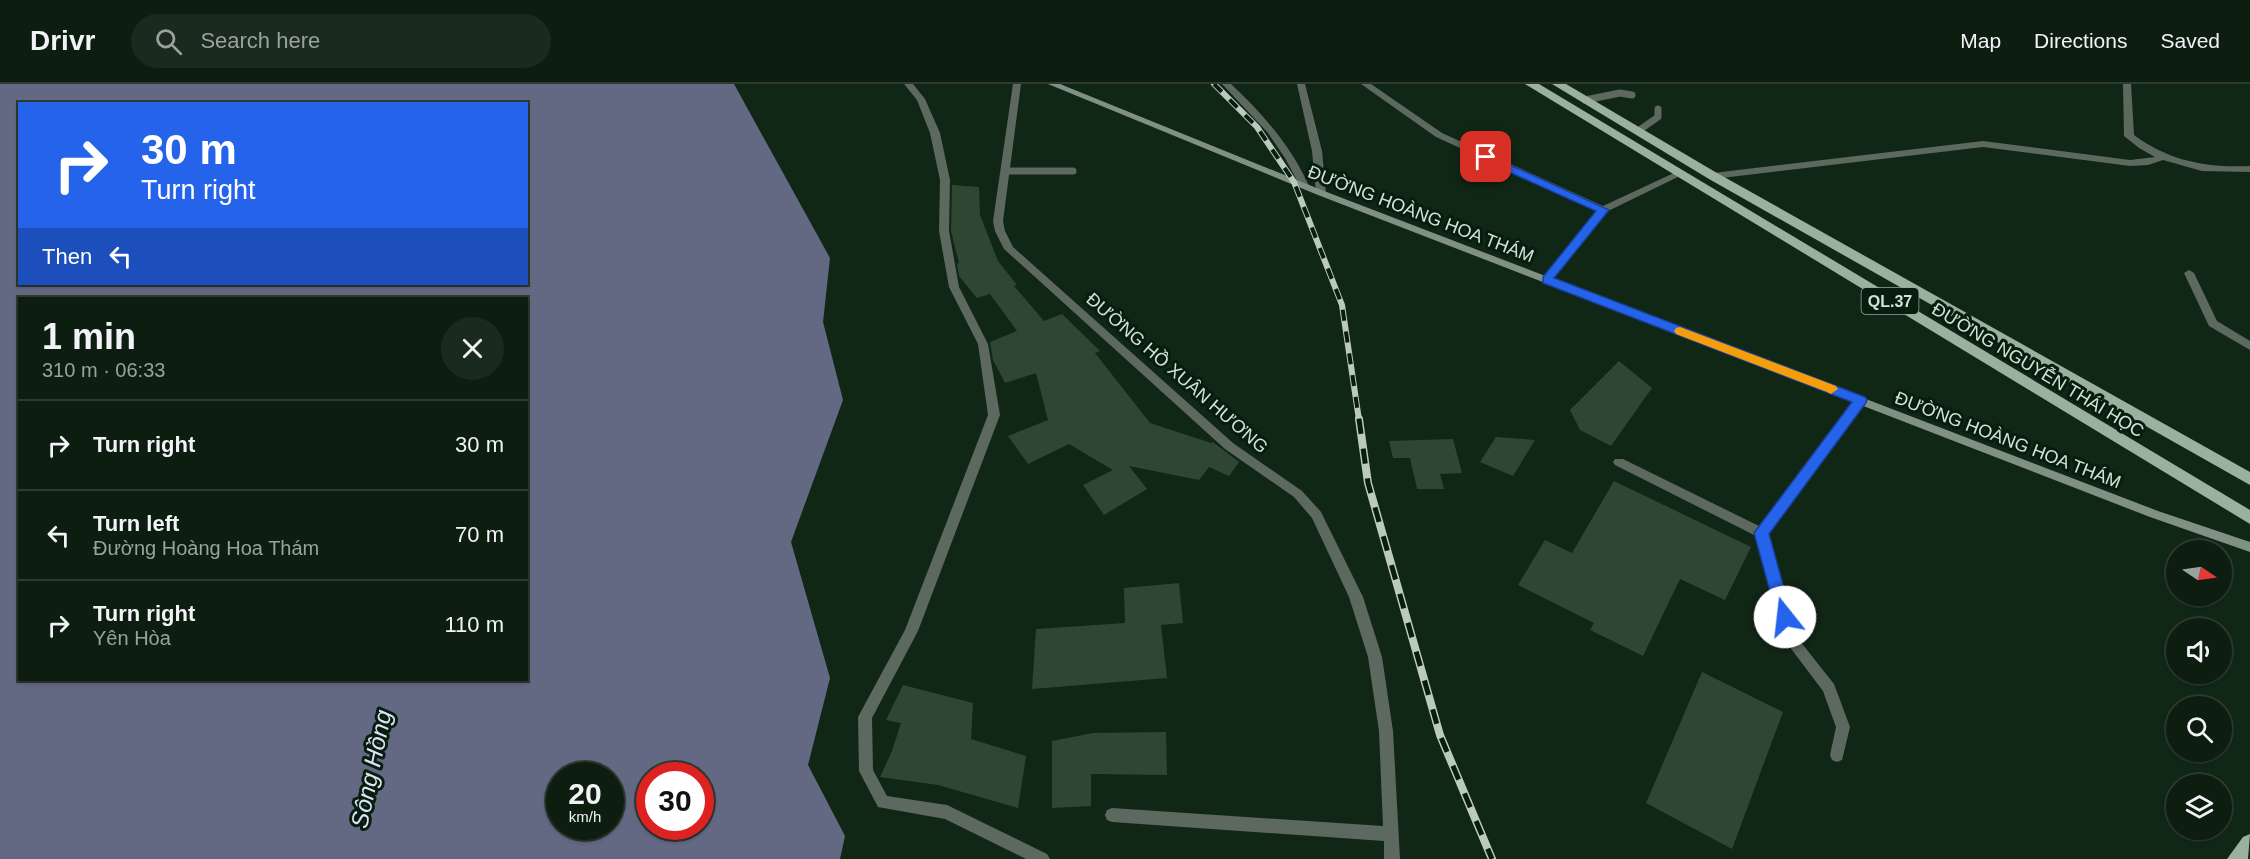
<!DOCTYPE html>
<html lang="en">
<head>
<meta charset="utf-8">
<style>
	:root { --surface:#0d1d10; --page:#1b2a1e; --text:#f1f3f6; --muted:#9aa29f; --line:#2d3b30 }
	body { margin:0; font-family:Arial,sans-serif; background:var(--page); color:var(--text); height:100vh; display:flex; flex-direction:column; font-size:22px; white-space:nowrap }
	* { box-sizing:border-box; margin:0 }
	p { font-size:20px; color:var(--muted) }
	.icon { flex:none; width:33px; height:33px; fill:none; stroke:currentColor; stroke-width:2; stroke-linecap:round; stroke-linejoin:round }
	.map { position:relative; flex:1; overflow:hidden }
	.side { position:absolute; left:18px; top:213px; width:510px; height:384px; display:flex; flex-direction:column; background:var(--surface); border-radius:0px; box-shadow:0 2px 4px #0004,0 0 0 2px var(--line) }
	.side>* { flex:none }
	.guide { position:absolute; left:18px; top:18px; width:510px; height:183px; border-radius:0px; box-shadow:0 2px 4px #0004,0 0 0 2px var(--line); background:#2563eb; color:#fff; overflow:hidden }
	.needle { width:39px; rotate:103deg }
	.controls { position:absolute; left:2166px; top:456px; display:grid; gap:12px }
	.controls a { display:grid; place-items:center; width:66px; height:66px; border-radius:50%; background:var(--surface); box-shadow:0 2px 4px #0004,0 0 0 2px var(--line); font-size:30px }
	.speed { position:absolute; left:546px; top:678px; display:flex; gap:12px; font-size:30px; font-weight:700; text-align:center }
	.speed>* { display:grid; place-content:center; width:78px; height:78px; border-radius:50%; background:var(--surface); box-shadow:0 2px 4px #0004,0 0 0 2px var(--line); line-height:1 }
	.speed small { font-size:15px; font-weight:400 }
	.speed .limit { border:9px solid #d22; background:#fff; color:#111 }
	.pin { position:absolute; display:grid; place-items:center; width:51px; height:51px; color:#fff; margin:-26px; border-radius:12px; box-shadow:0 3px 9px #0006 }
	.me { position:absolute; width:66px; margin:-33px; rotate:344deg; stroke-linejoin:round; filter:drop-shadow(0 0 4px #0008) }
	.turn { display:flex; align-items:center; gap:21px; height:126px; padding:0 24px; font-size:27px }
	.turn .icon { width:78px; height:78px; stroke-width:2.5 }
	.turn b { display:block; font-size:42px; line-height:51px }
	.then { display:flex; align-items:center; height:57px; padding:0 24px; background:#0003; gap:12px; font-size:22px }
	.round { display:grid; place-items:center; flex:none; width:63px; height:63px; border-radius:32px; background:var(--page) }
	.overview { display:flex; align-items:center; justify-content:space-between; height:102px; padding:0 24px }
	h1 { font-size:36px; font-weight:700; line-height:45px }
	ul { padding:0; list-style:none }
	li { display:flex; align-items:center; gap:18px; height:90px; padding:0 24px; border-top:2px solid var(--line) }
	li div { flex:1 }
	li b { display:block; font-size:22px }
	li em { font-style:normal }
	header { display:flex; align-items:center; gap:36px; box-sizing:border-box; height:84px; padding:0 30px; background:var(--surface); border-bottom:2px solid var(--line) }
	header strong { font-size:28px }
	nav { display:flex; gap:33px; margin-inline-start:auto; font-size:21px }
	.search { width:420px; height:54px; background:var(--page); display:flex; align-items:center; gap:15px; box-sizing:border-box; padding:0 21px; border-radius:33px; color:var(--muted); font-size:22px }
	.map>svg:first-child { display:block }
	.water { fill:#636883; fill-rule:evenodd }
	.building { fill:#2f4633 }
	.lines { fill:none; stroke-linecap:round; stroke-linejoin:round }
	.lane { stroke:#5d685f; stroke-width:7 }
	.street { fill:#5d685f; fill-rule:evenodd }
	.secondary { fill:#809183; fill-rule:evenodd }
	.primary { fill:#9ab19e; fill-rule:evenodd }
	.rail-far1-casing { stroke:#bccabe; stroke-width:6 }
	.rail-casing { stroke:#bccabe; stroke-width:8 }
	.rail-far1 { stroke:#071d0d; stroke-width:4; stroke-dasharray:11; stroke-linecap:butt }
	.rail { stroke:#071d0d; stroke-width:5; stroke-dasharray:15; stroke-linecap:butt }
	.route { fill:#2563eb; stroke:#184099; stroke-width:1.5 }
	.slow { fill:#f59e0b }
	.labels { text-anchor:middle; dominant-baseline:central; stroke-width:6; stroke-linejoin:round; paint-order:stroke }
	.shield { fill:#071d0d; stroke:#96a69a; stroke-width:1.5 }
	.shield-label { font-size:16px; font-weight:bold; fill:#d4e1d6 }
	.street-label { font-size:18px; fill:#d4e1d6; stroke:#071d0d }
	.near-water-label { font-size:24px; font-style:italic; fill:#dee3f8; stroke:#071d0d }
</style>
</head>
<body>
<header>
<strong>Drivr</strong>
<div class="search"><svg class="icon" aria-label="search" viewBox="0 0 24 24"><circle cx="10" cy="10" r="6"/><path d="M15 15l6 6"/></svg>Search here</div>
<nav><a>Map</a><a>Directions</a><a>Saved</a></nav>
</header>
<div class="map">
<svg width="2250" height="775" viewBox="0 0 2250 775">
	<rect width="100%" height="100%" fill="#112716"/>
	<path class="water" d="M0,0h734l96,174 -7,64 20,78 -52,142 39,136 -22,87 37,71 -5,23h-840zM20,20h506v180h-506zM20,214h506v382h-506zM560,692h50v50h-50zM650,692h50v50h-50z"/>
	<path class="building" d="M952,101l27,2 1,28 18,46 19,24 -3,1 30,35 18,-7 38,37 -5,2 55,70 61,20 2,-1 26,20 -10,14 -20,-9 -10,13 -70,-14 18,23 -43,26 -21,-30 30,-15 -44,-26 -41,20 -20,-28 40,-16 -12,-47 -31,10 -12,-23 -3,-18 27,-11 -27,-37 -13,4 -18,-22 -2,-12 2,-1 -8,-32z
		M1619,277l33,27 -41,58 -31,-16 -10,-20z
		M1496,353l39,3 -22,36 -33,-14z
		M1453,355l9,34 -22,1 4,15h-27l-7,-31h-17l-4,-17z
		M1614,397l137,66 -26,53 -45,-21 -37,77 -53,-26 4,-7 -76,-38 27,-45 27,13z
		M1179,499l4,40 -22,2 6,53 -135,11 4,-60 89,-6 -1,-35z
		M1702,588l81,40 -51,137 -86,-46z
		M903,601l70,18 -2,36 55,17 -8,52 -80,-23 -58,-8 12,-26 9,-28 -15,-3z
		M1166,648l1,43 -76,-1v32l-39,2v-67l41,-8z"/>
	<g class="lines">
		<path class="lane" d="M1585,16l35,-7 12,2
			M1638,47l20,-14v-8
			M1005,87h68"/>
		<path class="street" d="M904,0h9l12,15 15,34 10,47 -1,51 10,56 29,57 12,71 -82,216 -46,87 1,52 14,26 60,9 100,49 3,5h-24l-81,-40 -67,-12 -19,-36 -1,-54 47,-87 83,-215 -10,-71 -29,-57 -10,-56 1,-51 -10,-47 -13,-33z
			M1013,0h8l-18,137 2,10 8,16 220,196 69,48 19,21 42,85 19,60 11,74 7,128h-16v-18l-272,-19 -5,-2 -2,-5 2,-5 5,-2 271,18 -4,-95 -11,-74 -19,-60 -37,-79 -18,-21 -69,-48 -221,-200 -9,-18 -2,-10z
			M1222,0h9c32,30 60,62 78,102l-2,2h-6l-16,-30 -17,-25z
			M1297,0h8l17,67 4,42 -5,3 -5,-3 -4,-42z
			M1361,0h10l71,49 161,73 73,-34h6l2,2 -78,38 -55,70h-8l-1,-2 1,-2 54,-67 -161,-74z
			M2123,0h8l3,51c35,26 73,33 116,31v6l-48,-1 -39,-11 -15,5 -18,1 -147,-19 -270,32 -5,-3 5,-3 270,-32 147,19 25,-3 -16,-9 -15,-12z
			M2189,186l5,3 23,48 33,20v9l-41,-24 -25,-53z
			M1860,312l6,4 -2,3 -97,131 29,102 38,48 16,43 -8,33 -5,2 -5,-2 -2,-5 6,-28 -13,-36 -40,-53 -27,-102 -141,-71 -2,-3 2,-3h8l136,67 97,-129z"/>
		<path class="secondary" d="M1048,0h12l264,107 834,320 92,31v10l-100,-35 -832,-322z"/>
		<path class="primary" d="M1525,0h14l711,426v14z
			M1552,0h14l151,89 533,299v13l-541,-306z
			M2250,750l-2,25h-21l16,-22z"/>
		<defs>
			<path id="rail-far1" d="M1214,0l43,43 37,55 48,123 17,115"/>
			<path id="rail" d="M1359,335l9,64 72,252 52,124"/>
		</defs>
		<use href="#rail-far1" class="rail-far1-casing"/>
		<use href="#rail" class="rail-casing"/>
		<use href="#rail-far1" class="rail-far1"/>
		<use href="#rail" class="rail"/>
	</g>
	<path class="route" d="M1486,70l123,56 -55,68 311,119 2,3 -2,4 -96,130 23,83 -2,4 -5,2 -6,-2 -2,-4 -23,-84 98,-131 -309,-119v-6l53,-66 -114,-51v-5z"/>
	<path class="slow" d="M1680,243l156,59 2,3 -7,5 -4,-2 -151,-58 -2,-3 2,-3z"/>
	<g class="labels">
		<rect class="shield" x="1861.5" y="204" width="57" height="26" rx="4.5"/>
		<g class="shield-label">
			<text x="1890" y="217">QL.37</text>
		</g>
		<g class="street-label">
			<text transform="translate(1421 130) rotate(21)">ĐƯỜNG HOÀNG HOA THÁM</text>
			<text transform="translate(2038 286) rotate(31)">ĐƯỜNG NGUYỄN THÁI HỌC</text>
			<text transform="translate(1177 289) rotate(41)">ĐƯỜNG HỒ XUÂN HƯƠNG</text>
			<text transform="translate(2008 356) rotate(21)">ĐƯỜNG HOÀNG HOA THÁM</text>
		</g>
		<g class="near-water-label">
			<text transform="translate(371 685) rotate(-78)">Sông Hồng</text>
		</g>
	</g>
</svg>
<div class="controls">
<a><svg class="needle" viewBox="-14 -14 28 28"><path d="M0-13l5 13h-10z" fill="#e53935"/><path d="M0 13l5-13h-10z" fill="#9aa29f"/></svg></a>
<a><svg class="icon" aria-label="sound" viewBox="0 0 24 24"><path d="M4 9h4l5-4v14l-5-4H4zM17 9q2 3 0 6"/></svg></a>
<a><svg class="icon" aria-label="search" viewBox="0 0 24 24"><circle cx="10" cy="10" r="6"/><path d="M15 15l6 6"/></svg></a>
<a><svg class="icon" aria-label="layers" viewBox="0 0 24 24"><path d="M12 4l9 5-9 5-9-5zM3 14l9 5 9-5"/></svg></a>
</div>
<div class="speed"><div>20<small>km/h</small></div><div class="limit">30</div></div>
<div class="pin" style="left:1486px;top:73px;background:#d93025"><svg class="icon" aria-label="arrive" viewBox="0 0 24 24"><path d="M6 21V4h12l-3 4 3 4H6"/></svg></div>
<svg class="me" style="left:1785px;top:533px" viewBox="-20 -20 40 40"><circle r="19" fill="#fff"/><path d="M0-13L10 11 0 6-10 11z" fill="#2563eb"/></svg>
<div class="guide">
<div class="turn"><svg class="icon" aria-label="right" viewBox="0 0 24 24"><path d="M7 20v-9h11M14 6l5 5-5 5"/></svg><div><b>30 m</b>Turn right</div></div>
<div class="then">Then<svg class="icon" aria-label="left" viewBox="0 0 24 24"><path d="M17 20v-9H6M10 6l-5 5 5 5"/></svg></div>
</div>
<section class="side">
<div class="overview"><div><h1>1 min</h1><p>310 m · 06:33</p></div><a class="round"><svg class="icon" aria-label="close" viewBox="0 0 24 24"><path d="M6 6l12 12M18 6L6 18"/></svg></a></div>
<ul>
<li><svg class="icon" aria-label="right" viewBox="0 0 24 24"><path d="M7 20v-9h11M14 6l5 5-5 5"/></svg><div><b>Turn right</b></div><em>30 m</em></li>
<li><svg class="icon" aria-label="left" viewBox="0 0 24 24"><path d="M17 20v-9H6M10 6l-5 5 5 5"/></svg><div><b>Turn left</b><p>Đường Hoàng Hoa Thám</p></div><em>70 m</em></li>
<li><svg class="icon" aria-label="right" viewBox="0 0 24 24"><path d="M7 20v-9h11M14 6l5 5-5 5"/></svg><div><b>Turn right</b><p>Yên Hòa</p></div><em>110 m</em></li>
</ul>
</section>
</div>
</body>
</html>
